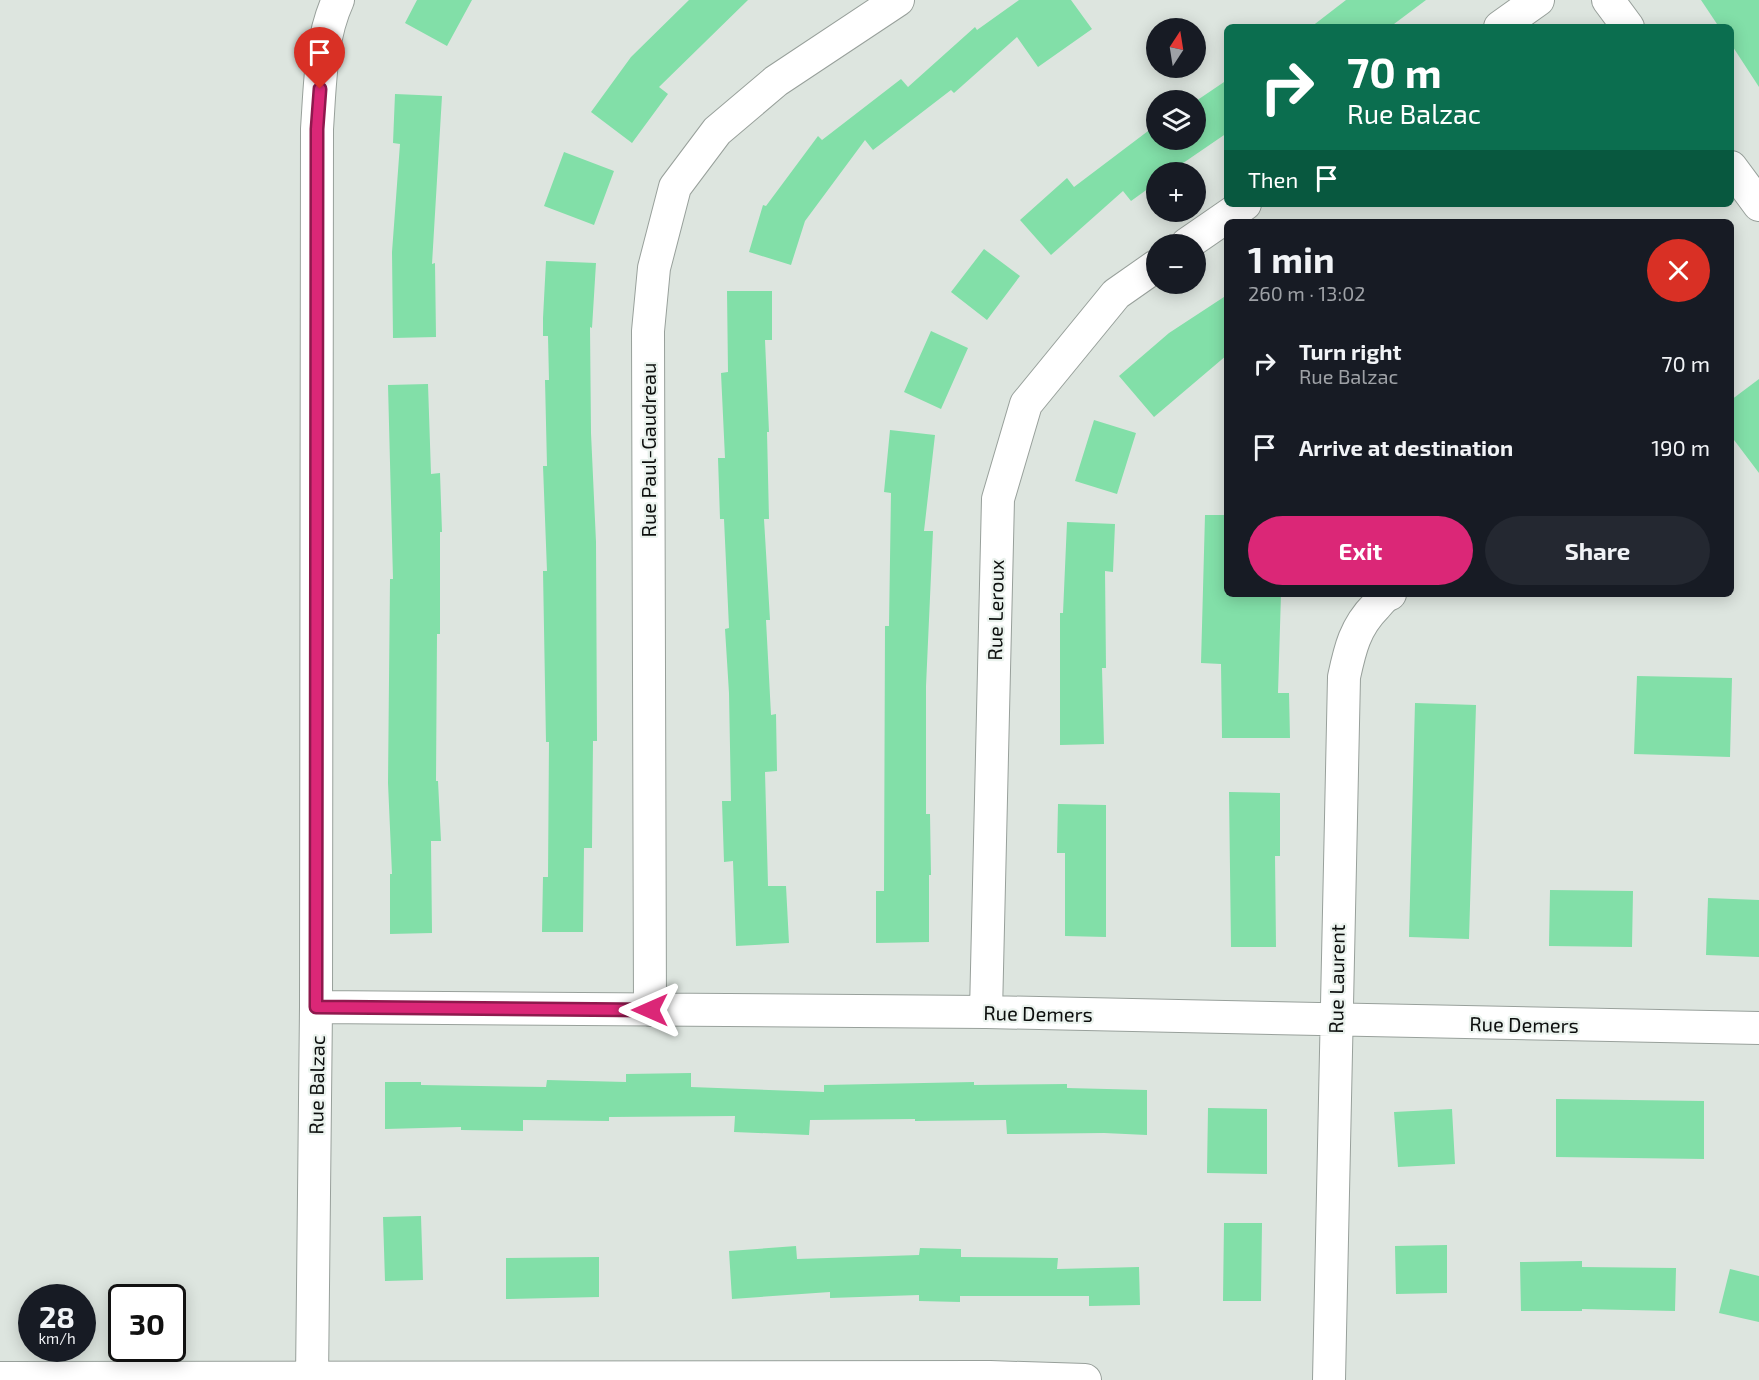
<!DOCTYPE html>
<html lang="en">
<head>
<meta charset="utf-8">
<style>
	:root { --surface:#171b24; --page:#242831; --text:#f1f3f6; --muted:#9ea1a6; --accent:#db2777 }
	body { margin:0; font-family:"Exo 2",sans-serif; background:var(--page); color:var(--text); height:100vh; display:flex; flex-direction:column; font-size:22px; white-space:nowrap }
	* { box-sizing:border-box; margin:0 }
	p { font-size:20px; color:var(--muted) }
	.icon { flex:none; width:33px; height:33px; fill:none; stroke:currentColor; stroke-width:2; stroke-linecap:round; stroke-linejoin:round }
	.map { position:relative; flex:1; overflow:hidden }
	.sheet { position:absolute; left:1224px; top:219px; width:510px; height:378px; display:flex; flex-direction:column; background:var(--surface); border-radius:9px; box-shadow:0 3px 15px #0003 }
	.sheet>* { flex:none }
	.top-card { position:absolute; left:1224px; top:24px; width:510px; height:183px; border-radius:9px; box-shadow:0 3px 15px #0003; background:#0b6e4f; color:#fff; overflow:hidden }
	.needle { width:39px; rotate:12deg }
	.controls { position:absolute; left:1146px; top:18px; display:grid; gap:12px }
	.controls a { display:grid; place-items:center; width:60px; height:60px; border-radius:50%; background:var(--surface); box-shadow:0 3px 15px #0003; font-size:30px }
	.speed { position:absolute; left:18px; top:1284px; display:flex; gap:12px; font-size:30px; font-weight:700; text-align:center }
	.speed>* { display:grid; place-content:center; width:78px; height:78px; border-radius:50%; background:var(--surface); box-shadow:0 3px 15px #0003; line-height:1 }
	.speed small { font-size:15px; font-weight:400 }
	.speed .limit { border:3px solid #111; border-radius:9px; background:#fff; color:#111 }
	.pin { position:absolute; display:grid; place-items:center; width:51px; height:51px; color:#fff; margin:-62px -26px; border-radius:50% 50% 50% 0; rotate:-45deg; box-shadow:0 0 6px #0007 }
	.pin .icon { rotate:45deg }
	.me { position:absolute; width:66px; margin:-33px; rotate:270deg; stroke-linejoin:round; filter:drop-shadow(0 0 4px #0008) }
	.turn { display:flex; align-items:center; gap:21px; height:126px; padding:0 24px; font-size:27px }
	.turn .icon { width:78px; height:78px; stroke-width:2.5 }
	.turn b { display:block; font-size:42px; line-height:51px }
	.then { display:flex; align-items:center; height:57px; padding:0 24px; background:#0003; gap:12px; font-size:22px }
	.round { display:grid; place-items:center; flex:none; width:63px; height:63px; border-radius:32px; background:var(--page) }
	.summary { display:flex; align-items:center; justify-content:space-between; height:102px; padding:0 24px }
	h1 { font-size:36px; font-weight:700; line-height:45px }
	.action { display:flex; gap:12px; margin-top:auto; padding:12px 24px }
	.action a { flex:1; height:69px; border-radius:36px; background:var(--accent); color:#fff; font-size:24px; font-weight:700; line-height:69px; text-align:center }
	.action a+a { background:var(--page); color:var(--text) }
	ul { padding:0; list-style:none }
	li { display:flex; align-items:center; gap:18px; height:84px; padding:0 24px }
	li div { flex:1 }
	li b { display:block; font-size:22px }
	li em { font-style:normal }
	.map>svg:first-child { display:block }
	.building { fill:#82dfa8 }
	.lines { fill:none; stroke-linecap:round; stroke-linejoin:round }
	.minor-casing { stroke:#98a09b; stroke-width:34 }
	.minor { stroke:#fff; stroke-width:32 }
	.route-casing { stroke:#8e194d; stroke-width:15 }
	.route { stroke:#db2777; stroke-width:10 }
	.labels { text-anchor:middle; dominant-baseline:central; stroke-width:4.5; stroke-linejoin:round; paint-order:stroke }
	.street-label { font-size:20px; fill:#0c0e0d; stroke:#eaf2ed }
</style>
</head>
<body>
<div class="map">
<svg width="1759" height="1380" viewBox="0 0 1759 1380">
	<rect width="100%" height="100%" fill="#dde5df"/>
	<path class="building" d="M417,0h55l-25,46 -42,-23z
		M689,0h59l-89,87 9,7 -36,49 -41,-31 40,-55z
		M1019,0h52l21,29 -54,38 -21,-30 -63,56 -3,-3 -78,60 -8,-10 -60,81 -14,44 -42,-13 14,-47 3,1 52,-70 4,4 79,-61 7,8 67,-60 2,3z
		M1346,0h80l-36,27h-79z
		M1701,0h58v87l-28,-43v-17h-12z
		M1227,80v53l-57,39h-14v11l-25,18 -8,-10 -72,64 -31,-35 47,-42 7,9 82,-62v15h40v-39z
		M395,94l47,2 -10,168 3,-1 1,74 -43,1 -1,-86 8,-108 -7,-1z
		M564,152l50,19 -20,54 -50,-19z
		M984,249l36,27 -33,44 -36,-28z
		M546,261l50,2 -4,65 -2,-1 1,106 5,109 1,199h-4l-1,107h-8l-1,84h-41l1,-55h5l1,-135h-3l-3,-171h4l-4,-105h4l-2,-86h4l-1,-44h-5v-18z
		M727,291h45v49h-7l4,92h-2l2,87h-5l6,101h-4l5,95 5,-1 1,57 -12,1 3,114h18l3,57 -53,3 -3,-85 -9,1 -2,-61h9l-2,-108 -4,-64 4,-1 -5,-109h-4l-2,-61h7l-4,-85 7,-1z
		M1227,295v60l-73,62 -35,-41 50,-43z
		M931,331l37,17 -27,61 -37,-17z
		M1759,379v94l-28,-37v-36z
		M428,384l3,90 9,-1 2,59h-2v102h-3l-1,147h2l3,60h-10l1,92 -42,1v-60h2l-4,-91 2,-204h3l-5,-194z
		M1094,420l42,13 -19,61 -42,-13z
		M890,430l45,5 -11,96h9l-7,155v128h4l1,61h-2v67l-53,1v-52h8l1,-265h4l2,-133 -7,-1z
		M1205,515h22v79h54l-3,99h11l1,45h-68l-1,-74 -20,-1z
		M1067,522l48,2 -2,48 -8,-1 1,97h-4l2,76 -44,1v-132h3z
		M1637,676l95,2 -2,79 -96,-3z
		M1415,703l61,2 -7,234 -60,-2z
		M1229,792l51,1v63h-5l1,91h-45z
		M1058,804l48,1v132l-41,-1v-83h-8z
		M1550,890l83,1 -1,56 -83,-1z
		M1708,898l51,2v57l-53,-2z
		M691,1073v14l133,5v-7l150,-3v3l93,-1v4l80,2v45l-43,-2 -97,1 -1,-14 -91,1v-2l-105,1 -1,15 -75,-3 1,-16 -126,1v4l-86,-1v11l-62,-1v-3l-76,2v-47h36v3l125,2 1,-7 79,2v-8z
		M1556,1099l148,2v58l-148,-2z
		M1208,1108l59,1v65l-60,-1z
		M1452,1109l3,55 -57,3 -4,-55z
		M421,1216l2,64 -38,1 -2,-64z
		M1224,1223h38l-1,78h-38z
		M1447,1245v48l-51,1 -1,-48z
		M796,1246l1,13 122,-4 1,-7 41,1v8l97,1 -1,11 82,-2 1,38 -51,1v-10h-129v6l-41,-1v-6l-89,3v-6l-98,7 -3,-48z
		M599,1257v40l-93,2v-41z
		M1582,1261v6l94,1 -1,43 -93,-2v2h-61l-1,-49z
		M1730,1269l29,7v46l-40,-9z"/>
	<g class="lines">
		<defs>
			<path id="minor" d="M1608,0l20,27
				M1500,27l38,-27
				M1731,167l28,38
				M1187,244l58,-40
				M316,1007l670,5 773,16
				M650,1010l-2,-679 6,-63 21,-81 42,-56 59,-50 122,-81
				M986,1012l12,-513 28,-95 90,-110 40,-28
				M0,1378l990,-1 95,3
				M312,1380l4,-373 1,-878c3,-42 3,-90 21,-129
				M1329,1380l15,-703c6,-28 11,-50 32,-71 4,-5 8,-10 14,-12"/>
		</defs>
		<use href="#minor" class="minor-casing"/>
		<use href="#minor" class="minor"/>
	</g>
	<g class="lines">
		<defs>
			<path id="route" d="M320,89l-3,40 -1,878 334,3"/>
		</defs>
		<use href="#route" class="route-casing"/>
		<use href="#route" class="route"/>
	</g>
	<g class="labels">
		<g class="street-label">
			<text transform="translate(648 450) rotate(-90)">Rue Paul-Gaudreau</text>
			<text transform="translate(995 610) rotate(-89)">Rue Leroux</text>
			<text transform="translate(1336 979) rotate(-89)">Rue Laurent</text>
			<text transform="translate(1038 1013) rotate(1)">Rue Demers</text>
			<text transform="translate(1524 1024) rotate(1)">Rue Demers</text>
			<text transform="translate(316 1085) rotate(-89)">Rue Balzac</text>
		</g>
	</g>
</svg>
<div class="controls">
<a><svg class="needle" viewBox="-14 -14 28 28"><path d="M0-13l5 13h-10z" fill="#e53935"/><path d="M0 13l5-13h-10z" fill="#9ea1a6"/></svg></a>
<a><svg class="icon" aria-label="layers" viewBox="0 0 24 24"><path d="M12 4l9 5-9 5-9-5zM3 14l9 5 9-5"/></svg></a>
<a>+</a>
<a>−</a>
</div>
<div class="speed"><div>28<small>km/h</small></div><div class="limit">30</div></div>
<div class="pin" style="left:320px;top:89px;background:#d93025"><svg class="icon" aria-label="arrive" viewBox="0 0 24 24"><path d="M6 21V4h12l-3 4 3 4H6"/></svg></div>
<svg class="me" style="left:650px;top:1010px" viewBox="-20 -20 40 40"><path d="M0-17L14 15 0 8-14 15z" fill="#db2777" stroke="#fff" stroke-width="4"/></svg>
<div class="top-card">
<div class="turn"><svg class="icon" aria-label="right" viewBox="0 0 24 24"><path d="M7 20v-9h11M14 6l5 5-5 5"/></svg><div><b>70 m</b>Rue Balzac</div></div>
<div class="then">Then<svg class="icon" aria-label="arrive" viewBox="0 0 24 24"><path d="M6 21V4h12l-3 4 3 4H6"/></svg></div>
</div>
<section class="sheet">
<div class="summary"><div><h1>1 min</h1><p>260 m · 13:02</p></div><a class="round" style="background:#d93025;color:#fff"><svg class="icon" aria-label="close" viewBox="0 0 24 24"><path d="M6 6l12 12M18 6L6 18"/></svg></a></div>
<ul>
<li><svg class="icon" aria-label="right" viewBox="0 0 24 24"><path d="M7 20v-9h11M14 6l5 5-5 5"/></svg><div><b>Turn right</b><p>Rue Balzac</p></div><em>70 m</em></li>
<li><svg class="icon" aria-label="arrive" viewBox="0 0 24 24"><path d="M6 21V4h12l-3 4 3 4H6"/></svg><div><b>Arrive at destination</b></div><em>190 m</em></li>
</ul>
<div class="action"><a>Exit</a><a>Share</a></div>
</section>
</div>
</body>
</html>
